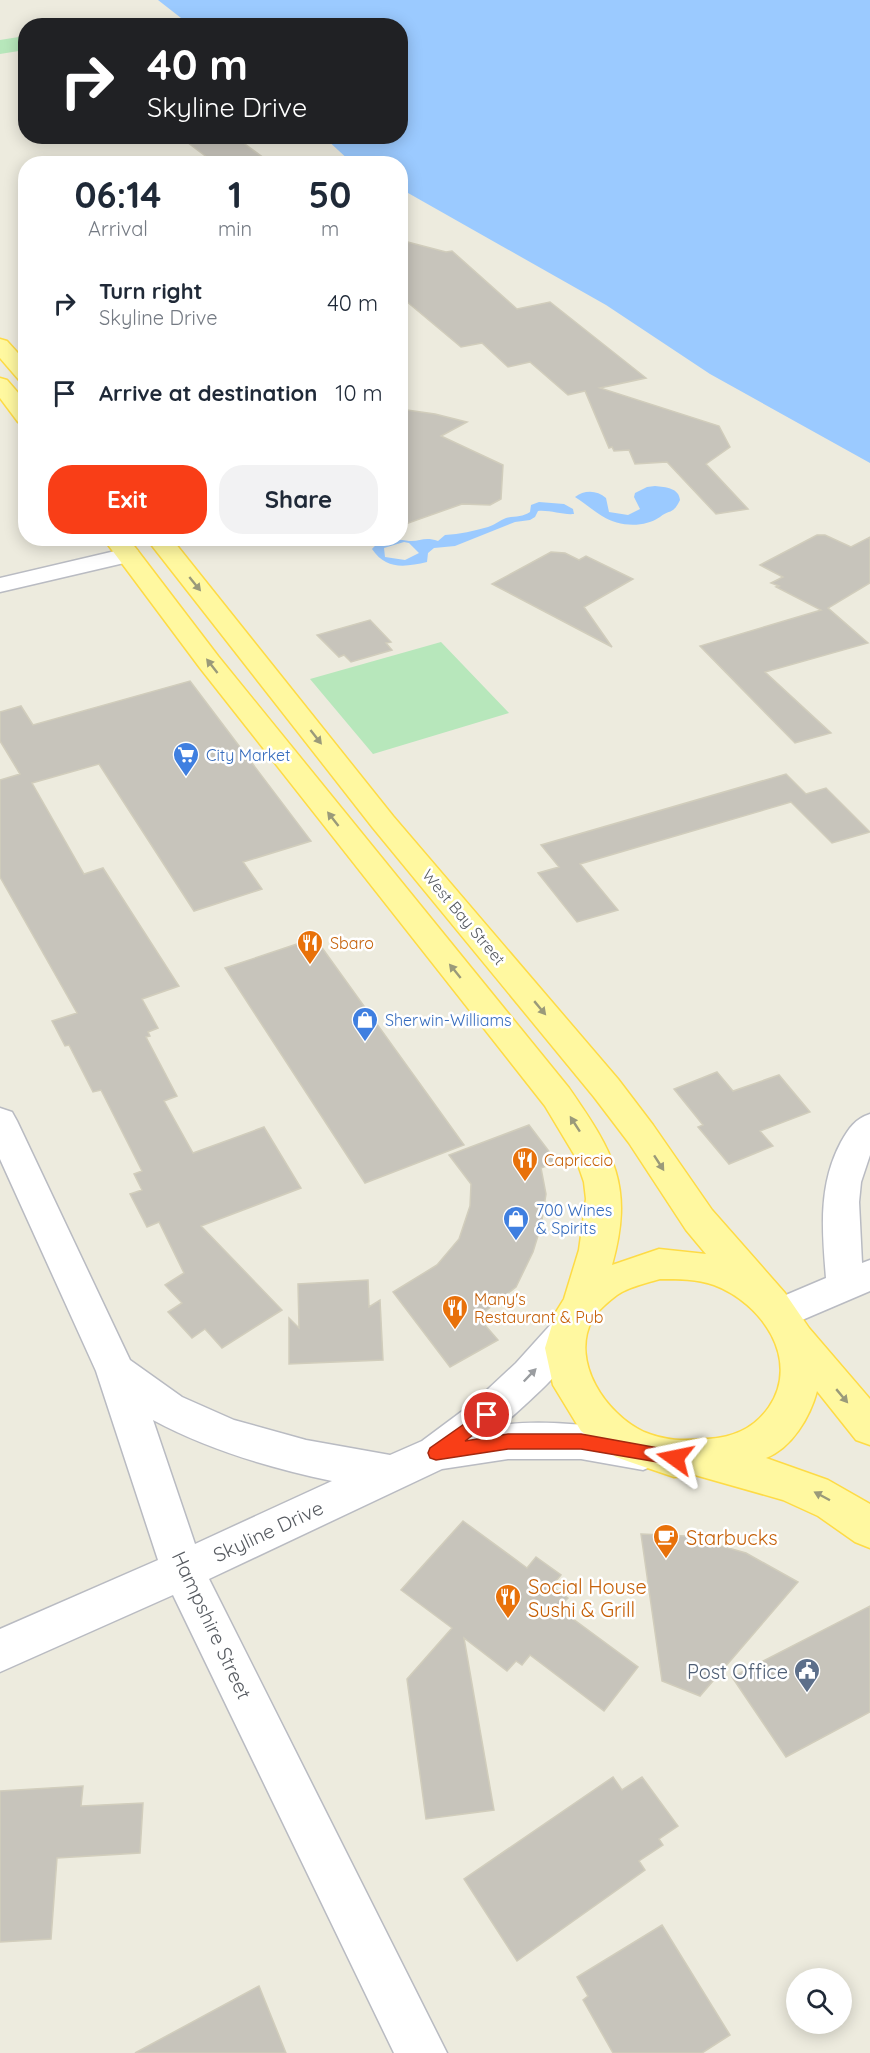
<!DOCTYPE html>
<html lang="en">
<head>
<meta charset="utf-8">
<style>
	:root { --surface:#fff; --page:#f2f2f3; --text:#1f2937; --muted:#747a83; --accent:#f93e17 }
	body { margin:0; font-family:Quicksand,sans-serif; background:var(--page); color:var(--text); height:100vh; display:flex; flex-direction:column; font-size:22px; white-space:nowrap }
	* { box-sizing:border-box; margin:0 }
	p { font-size:20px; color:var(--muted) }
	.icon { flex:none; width:33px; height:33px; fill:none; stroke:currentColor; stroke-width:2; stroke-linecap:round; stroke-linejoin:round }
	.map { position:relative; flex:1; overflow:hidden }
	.side { position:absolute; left:18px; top:156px; width:390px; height:390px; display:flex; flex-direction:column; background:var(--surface); border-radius:24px; box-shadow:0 3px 15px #0003 }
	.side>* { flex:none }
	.banner { position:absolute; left:18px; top:18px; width:390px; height:126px; border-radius:24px; box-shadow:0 3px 15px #0003; background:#202124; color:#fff; overflow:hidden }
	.fabs { position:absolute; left:786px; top:1968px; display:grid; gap:12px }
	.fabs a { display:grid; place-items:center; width:66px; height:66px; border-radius:50%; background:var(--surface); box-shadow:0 3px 15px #0003; font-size:30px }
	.pin { position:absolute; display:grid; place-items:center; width:51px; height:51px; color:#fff; margin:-26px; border:3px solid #fff; border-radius:50%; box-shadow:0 2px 6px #0007 }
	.me { position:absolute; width:66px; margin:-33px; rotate:282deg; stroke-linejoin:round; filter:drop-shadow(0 0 4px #0008) }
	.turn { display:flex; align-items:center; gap:21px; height:126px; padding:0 30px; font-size:27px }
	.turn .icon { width:78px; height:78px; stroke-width:2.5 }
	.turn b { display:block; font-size:42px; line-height:51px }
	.eta { display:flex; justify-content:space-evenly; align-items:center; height:102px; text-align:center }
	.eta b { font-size:36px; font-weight:800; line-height:42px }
	.button { display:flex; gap:12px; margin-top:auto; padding:12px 30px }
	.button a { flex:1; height:69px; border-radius:24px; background:var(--accent); color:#fff; font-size:24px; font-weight:800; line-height:69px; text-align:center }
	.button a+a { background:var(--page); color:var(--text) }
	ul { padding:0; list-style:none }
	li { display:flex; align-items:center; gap:18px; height:90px; padding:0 30px }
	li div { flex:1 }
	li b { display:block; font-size:22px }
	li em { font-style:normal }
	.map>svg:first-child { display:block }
	.green { fill:#b7e7bb }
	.water { fill:#9bcaff; fill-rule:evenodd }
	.building { fill:#c7c4bb; stroke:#d1cdbc; stroke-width:1.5 }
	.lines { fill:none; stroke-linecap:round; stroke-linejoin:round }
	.minor-casing { stroke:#b9bbc2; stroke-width:3 }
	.major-casing { stroke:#fedb45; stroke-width:3 }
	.minor { fill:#fff; fill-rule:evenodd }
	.major { fill:#fff8a0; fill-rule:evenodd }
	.oneway { fill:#9a9a7a }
	.oneway2 { fill:#9a9da0 }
	.route { fill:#f93e17; stroke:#a2280f; stroke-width:1.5 }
	.labels { text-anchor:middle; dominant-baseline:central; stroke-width:5; stroke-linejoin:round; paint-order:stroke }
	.shop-label { font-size:16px; fill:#366cbe; stroke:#fff; text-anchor:start }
	.street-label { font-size:16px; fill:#575b61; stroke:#fff }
	.food-label { font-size:16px; fill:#c56008; stroke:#fff; text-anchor:start }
	.near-street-label { font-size:20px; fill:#575b61; stroke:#fff }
	.near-food-label { font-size:20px; fill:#c56008; stroke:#fff; text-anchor:start }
	.near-service-label { font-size:20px; fill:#4e5e75; stroke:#fff; text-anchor:end }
</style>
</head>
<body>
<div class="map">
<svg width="870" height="2053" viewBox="0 0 870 2053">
	<rect width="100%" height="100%" fill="#edebde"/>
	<path class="green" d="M25,36v14l-25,4v-14z
		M441,642l68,71 -136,41 -63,-75z"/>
	<path class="water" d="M158,0h712v463l-160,-89 -104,-69 -205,-116 -1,-25 -48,-1 -28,-26 76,-1v-110l-210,-1z
		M655,486c11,1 24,2 25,14 -7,15 -10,9 -20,17 -16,11 -41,10 -58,-1 -10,-6 -17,-13 -27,-19 9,-7 22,-7 31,1l3,14 19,3 12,-6 -6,-12 1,-4 12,-6z
		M539,502l25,2 9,5 1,5c-12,1 -23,-4 -36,-3l-3,6 -5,3 -15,2 -60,24 -21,2 -6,5 -1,9c-22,5 -41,8 -55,-13 9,-11 25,-10 37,-8 11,1 15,-5 29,0l7,-6c15,-1 29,-4 43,-8 7,-2 12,-7 18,-9 9,-2 17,-1 24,-6l1,-7zM404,542l5,1 10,10 -14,7 -20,-3 -1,-9z"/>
	<path class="building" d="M179,136h55l38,28h-56z
		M400,240l46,12 6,-1 65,58 33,-7 96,76 -46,10 119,38 11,21 -24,17 42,45 -32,5 -49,-52 -32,2 -6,-14 -15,1 -2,-4 -3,1 -24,-57 -17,4 -38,-33 -22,5 -26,-24 -21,4 -61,-51z
		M400,409l35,5 32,8 -26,14 62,29 -2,34 -11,6 -28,-1 -62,22z
		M817,535h8l26,12 19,-10v46l-42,25 40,35 -103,29 66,61 -36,10 -95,-97 121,-36 -45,-23 3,-1 -8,-3 12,-6 -23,-12z
		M551,552l14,1 14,7 7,-4 47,23 -49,28 28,40 -120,-63z
		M370,620l21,22 -5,1 6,7 -41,12 -7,-7 -5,2 -22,-22z
		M190,681l121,160 -68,21 19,27 -68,22 -95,-147 -67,19 52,91 19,-6 76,118 -37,13 16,29 -10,4 2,4 -4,1 31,59 -13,5 29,52 71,-26 37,61 -100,38 81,84 -60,38 -17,-19 -13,9 -24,-26 14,-9 -17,-18 19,-12 -25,-51 -12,5 -17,-33 12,-4 -8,-16 8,-3 -41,-81 -8,2 -24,-47 -4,1 -13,-25 25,-8 -77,-136v-97l20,-6 -20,-33v-29l21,-6 12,19z
		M786,774l20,20 20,-6 44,44 -38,11 -41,-41 -211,62 38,46 -41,12 -39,-49 21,-6 -18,-22z
		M315,938l149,207 -99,38 -140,-215z
		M717,1072l16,19 46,-16 31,37 -50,19 13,15 -44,18 -31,-37 5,-2 -29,-36z
		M529,1125l28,37 -16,6 5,26 -5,32 -8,26 -17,35 -38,30 20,23 -48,27 -57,-75 44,-27 22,-26 11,-33 1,-22 -22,-29z
		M368,1280l1,27 11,-7 3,60 -94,4v-46l10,10 -1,-44z
		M463,1521l64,47 9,-11 25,18 -9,11 16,12 -7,7 6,5 -2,3 73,54 -34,44 -74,-56 -8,10 -6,-4 -9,10 -43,-33 30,172 -68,9 -19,-140 45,-51 -51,-38z
		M641,1534l45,2 60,17 52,29 -98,114 -38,-15z
		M870,1606v106l-84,45 -54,-80z
		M613,1777l9,13 20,-13 36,49 -19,13 4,6 -24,16 6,9 -128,91 -53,-82z
		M83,1786l-2,20 62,-3 -3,50 -83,5 -6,81 -51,3v-151z
		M662,1925l68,110 -28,18h-89l-30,-53 5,-4 -11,-19z
		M259,1986l27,67h-151z"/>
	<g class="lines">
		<defs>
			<path id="minor" d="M128,548l9,2 3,5 -3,5 -137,32v-14z
				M0,1108l12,4 5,9 113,239 52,37 52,23 72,20 84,15 32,-14 51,-38 43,-40 37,-41 14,-5 14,5 5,11c-18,36 -54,65 -83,92 42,-6 115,1 154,15l6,12 -6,12 -14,6 -62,-11h-73l-66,10 -233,110 238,474h-53l-221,-458 -173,77v-43l158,-69 -62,-189 -96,-212zM153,1420c56,30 117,48 179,61l-137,63z
				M870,1114v41l-9,27 -2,20 3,61 8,-3v31l-89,38 -14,-4 -5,-11 5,-11 59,-25c-4,-48 -8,-93 15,-136 8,-14 14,-23 29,-28z"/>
			<path id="major" d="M0,339l7,2 19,21v20l-7,-2 -19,-22z
				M0,378l7,2 19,22v21l-8,-1 -18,-24z
				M103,538h25l90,118 351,432c45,65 65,98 43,177l47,-16 47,5 -20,-24 -57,-87 -35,-46 -221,-269 -227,-290h25l222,278 225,263 35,46 59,85 73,83 24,35 61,71v46l-14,-5 -39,-49c-7,26 -25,57 -51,67l62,22 42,24v44l-15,-6 -37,-26 -35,-16 -88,-25 -21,2 -44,-15 -14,-5 -35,-26 -28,-46 -8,-37 11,-36 8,-13 15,-49 7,-51 -2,-17 -9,-26 -30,-50 -345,-438zM660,1279c18,0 37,0 54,6 48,18 87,75 55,122 -15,22 -38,31 -62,32 -23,2 -42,2 -63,-7 -38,-18 -74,-70 -52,-112 4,-8 18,-20 25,-25 11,-8 30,-12 43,-16z"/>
		</defs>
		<use href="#minor" class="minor-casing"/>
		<use href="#major" class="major-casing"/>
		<use href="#minor" class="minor"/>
		<use href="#major" class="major"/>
	</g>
	<defs><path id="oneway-solid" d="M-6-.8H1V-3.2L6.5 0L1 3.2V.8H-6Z" transform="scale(1.5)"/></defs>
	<g class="oneway">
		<use href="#oneway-solid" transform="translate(195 584) rotate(51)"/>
		<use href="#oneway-solid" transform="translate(212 666) rotate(-128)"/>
		<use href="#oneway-solid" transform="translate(316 737) rotate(52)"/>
		<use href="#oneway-solid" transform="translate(333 819) rotate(-128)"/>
		<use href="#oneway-solid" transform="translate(455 971) rotate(-129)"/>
		<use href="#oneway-solid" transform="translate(540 1008) rotate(50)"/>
		<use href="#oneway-solid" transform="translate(575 1124) rotate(-123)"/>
		<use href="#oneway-solid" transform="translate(659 1163) rotate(57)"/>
		<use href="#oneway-solid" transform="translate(842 1396) rotate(50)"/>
		<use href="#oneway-solid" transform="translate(822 1496) rotate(-152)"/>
	</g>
	<use class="oneway2" href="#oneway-solid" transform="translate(530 1375) rotate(-46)"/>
	<path class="route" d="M487,1408l6,2 3,5 -3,5 -28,21 43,-7h73l94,17 6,2 3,5 -3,5 -6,2 -94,-16h-73l-72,11 -6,-2 -2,-5 2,-5z"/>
	<defs>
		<symbol id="supermarket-pin" viewBox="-11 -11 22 30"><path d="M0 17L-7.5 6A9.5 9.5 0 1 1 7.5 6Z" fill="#3f7fe0" stroke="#fff"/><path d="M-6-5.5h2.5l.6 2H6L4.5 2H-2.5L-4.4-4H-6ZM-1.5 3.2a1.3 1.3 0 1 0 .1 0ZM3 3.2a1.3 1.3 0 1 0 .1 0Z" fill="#fff"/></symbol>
		<symbol id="restaurant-pin" viewBox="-11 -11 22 30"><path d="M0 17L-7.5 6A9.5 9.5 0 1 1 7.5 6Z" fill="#e8710a" stroke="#fff"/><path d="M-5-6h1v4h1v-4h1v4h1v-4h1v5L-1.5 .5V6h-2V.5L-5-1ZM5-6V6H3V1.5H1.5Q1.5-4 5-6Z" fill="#fff"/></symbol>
		<symbol id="shop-pin" viewBox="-11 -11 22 30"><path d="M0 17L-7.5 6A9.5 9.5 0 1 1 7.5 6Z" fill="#3f7fe0" stroke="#fff"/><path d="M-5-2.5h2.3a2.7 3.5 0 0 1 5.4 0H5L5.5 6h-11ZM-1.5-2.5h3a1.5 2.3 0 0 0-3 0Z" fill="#fff"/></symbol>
		<symbol id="cafe-pin" viewBox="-11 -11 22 30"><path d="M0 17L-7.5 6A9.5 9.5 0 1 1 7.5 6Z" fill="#e8710a" stroke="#fff"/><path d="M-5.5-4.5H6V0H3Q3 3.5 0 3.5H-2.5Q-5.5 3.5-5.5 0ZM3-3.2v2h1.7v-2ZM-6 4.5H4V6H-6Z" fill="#fff"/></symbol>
		<symbol id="civic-pin" viewBox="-11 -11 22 30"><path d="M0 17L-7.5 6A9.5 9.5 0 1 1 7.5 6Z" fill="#5c6f8a" stroke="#fff"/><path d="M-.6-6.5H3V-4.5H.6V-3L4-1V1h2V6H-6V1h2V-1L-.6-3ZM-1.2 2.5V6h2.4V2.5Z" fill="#fff"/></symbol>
	</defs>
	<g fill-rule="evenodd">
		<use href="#supermarket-pin" x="171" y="740" width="30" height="40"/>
		<use href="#restaurant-pin" x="295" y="928" width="30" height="40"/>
		<use href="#shop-pin" x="350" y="1005" width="30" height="40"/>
		<use href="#restaurant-pin" x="510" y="1145" width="30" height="40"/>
		<use href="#shop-pin" x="501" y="1204" width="30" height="40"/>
		<use href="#restaurant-pin" x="440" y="1293" width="30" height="40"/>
		<use href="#cafe-pin" x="651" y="1522" width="30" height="40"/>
		<use href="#restaurant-pin" x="493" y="1582" width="30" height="40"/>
		<use href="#civic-pin" x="792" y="1656" width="30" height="40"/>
	</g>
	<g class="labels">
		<g class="shop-label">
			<text x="206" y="755">City Market</text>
			<text x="385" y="1020">Sherwin-Williams</text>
			<text x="536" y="1210">700 Wines<tspan x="536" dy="18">&amp; Spirits</tspan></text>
		</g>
		<g class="street-label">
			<text transform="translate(464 917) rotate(50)">West Bay Street</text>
		</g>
		<g class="food-label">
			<text x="330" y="943">Sbaro</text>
			<text x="544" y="1160">Capriccio</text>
			<text x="474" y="1299">Many's<tspan x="474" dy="18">Restaurant &amp; Pub</tspan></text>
		</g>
		<g class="near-street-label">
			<text transform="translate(268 1531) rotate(-25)">Skyline Drive</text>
			<text transform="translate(212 1625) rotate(65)">Hampshire Street</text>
		</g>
		<g class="near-food-label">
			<text x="686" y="1537">Starbucks</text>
			<text x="528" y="1586">Social House<tspan x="528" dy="23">Sushi &amp; Grill</tspan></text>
		</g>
		<g class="near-service-label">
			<text x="788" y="1671">Post Office</text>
		</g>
	</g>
</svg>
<div class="fabs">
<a><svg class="icon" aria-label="search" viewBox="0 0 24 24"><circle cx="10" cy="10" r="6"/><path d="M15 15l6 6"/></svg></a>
</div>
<div class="pin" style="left:487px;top:1415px;background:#d93025"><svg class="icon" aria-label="arrive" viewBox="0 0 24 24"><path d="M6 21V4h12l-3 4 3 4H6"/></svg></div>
<svg class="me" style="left:675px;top:1458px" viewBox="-20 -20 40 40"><path d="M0-17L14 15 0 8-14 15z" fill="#f93e17" stroke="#fff" stroke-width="4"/></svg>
<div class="banner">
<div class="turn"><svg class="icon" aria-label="right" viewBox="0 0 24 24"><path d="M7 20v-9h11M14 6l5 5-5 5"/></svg><div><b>40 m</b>Skyline Drive</div></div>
</div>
<section class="side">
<div class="eta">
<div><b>06:14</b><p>Arrival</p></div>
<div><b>1</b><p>min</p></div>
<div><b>50</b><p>m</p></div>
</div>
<ul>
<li><svg class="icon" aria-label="right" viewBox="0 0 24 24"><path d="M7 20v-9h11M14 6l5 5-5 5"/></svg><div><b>Turn right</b><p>Skyline Drive</p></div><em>40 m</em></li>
<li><svg class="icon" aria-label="arrive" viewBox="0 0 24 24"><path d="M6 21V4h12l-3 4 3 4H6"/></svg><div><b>Arrive at destination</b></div><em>10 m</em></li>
</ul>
<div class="button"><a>Exit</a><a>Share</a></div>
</section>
</div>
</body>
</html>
